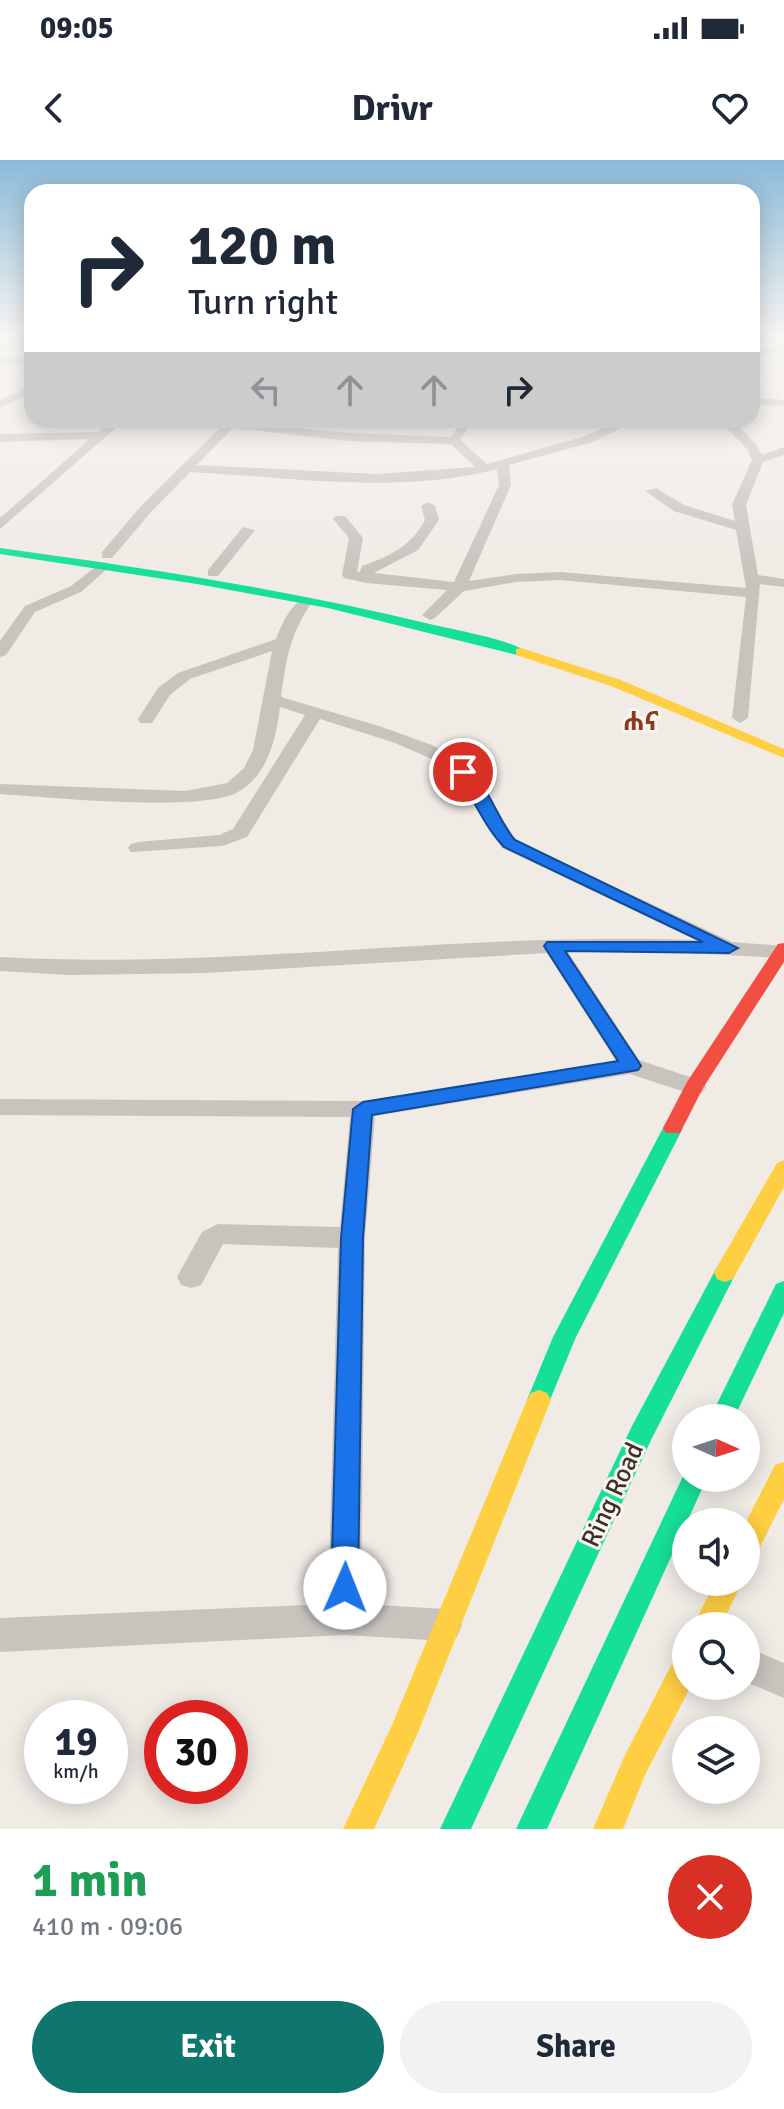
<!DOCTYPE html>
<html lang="en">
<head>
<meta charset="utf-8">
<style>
	:root { --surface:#fff; --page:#f2f2f3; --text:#1f2937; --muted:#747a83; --accent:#0f766e }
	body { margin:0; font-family:Signika,"Noto Sans Ethiopic",sans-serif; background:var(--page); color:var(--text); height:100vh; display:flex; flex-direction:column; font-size:30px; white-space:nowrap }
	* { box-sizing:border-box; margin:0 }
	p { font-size:26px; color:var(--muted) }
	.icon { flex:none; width:44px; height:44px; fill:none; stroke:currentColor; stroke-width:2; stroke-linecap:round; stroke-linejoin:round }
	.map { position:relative; height:1669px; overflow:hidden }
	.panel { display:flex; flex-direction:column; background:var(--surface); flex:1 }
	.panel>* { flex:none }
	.guide { position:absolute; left:24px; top:24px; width:736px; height:244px; border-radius:24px; box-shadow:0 4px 20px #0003; background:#fff; color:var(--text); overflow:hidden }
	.needle { width:52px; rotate:93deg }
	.fabs { position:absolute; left:672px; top:1244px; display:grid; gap:16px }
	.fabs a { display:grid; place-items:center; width:88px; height:88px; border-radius:50%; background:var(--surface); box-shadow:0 4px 20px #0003; font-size:40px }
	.speed { position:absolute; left:24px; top:1540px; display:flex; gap:16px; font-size:40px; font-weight:700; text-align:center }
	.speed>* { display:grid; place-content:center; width:104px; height:104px; border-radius:50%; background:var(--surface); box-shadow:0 4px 20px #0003; line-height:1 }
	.speed small { font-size:20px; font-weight:400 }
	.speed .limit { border:12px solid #d22; background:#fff; color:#111 }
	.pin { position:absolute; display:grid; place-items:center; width:68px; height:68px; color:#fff; margin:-34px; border:4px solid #fff; border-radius:50%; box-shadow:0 2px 8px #0007 }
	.me { position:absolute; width:88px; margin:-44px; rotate:1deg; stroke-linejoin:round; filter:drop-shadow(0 0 6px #0008) }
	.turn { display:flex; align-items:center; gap:28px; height:168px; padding:0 32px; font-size:36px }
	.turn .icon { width:104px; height:104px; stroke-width:2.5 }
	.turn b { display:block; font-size:56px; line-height:68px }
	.lanes { display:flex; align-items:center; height:76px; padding:0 32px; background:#0003; justify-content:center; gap:40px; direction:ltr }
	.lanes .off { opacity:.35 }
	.round { display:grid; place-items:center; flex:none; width:84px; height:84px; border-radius:42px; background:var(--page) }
	.summary { display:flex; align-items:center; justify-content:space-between; height:136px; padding:0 32px }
	h1 { font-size:48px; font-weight:800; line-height:60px; color:#1e9e55 }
	.cta { display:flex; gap:16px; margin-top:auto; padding:16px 32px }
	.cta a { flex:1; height:92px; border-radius:48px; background:var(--accent); color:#fff; font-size:32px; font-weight:800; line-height:92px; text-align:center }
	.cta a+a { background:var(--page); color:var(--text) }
	.status { display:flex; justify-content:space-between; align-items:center; height:56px; padding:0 40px; background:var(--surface); direction:ltr }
	.status svg { height:22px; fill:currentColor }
	header { display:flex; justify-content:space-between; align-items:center; height:104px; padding:0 32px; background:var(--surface); font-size:36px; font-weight:800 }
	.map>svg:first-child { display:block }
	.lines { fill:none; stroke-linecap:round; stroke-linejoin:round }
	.street { fill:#c9c3be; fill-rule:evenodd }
	.fast { fill:#16e098; fill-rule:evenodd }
	.slow { fill:#ffcf43; fill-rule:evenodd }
	.jam { fill:#f24e42; fill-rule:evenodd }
	.route { fill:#1a73e8; stroke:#114b97; stroke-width:2 }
	.labels { text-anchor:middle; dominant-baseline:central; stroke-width:6; stroke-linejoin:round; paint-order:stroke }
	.far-district-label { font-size:26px; font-weight:bold; fill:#8c3b22; stroke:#fbf5ee }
	.near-street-label { font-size:26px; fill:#3b302b; stroke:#fbf5ee }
</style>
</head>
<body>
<div class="status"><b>09:05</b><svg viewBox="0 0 49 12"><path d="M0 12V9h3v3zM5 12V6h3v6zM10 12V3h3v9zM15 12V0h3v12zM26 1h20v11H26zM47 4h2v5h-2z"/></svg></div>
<header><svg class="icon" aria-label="back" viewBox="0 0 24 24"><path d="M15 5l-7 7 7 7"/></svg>Drivr<svg class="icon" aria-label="heart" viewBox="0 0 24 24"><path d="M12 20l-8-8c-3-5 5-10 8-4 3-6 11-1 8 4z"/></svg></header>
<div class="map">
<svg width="784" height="1669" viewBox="0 0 784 1669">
	<rect width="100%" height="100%" fill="#f0ebe5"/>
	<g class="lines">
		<path class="street" d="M784,185v6l-32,6v-6z
			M32,197v6l-32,1v-6z
			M32,226v7l-32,14v-7z
			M752,238l32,2v6l-32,-2z
			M112,260h13l-125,109v-11l90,-79 -90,3v-8l99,-2z
			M181,260h60l-2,2 109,11 103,4 11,-17h12l-14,20 27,24 98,-28 36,-16h16l-44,22 -84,23 2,20 -42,96 47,-7 44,-2 186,16 -10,-58 -62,-19 -29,-20 11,-3 28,17 51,16 -3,-16 20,-45 -5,-11 -28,-29h13l25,25 5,10 22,-8v8l-21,7 -17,43 12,70 26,4v8l-24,-3 -12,134 -8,5 -8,-5 14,-121 -186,-17 -44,2 -52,9 -29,27 -5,2 -8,-5 25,-25 -81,-7 -22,-5 -2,-3 7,-37 -16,-19 2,-3h10l18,22 -6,34h3l2,-6c28,-10 48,-19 63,-46l-4,-14 7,-4 7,4 4,14 -21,30 -44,23 80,9 45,-97 -2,-16c-98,26 -206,8 -307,3l-39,40 -39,46h-10v-6l39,-46 80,-79 -34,-4zM233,268l115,13 103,3 24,23 -99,7 -179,-9z
			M243,367l12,3 -37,46h-10v-6z
			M102,402l5,1v6l-26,23 -46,20 -29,43 -6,2v-16l25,-35 46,-20z
			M305,438l7,4c-22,32 -26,57 -31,95l98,29 53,19 37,22 47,73 216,102 52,4v12l-118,-6h-98l71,108 63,21 4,6 -4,6 -8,2 -64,-21 -255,42 -10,122 -4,366 84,5 12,4 5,12 -5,12 -12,4 -101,-6 -344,17v-34l328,-14 10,-356 -115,-4 -22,41 -10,3 -10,-3 -4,-8 25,-45 16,-8 122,3 10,-110 -350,-2v-16l363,2 253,-40 -69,-108 -340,20 -138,2 -69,-4v-14c233,13 463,-26 696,-17l-194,-92 -39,-65 -22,-20 -46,-20 -75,-24 -73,118 -25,9 -91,6 -3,-4 3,-4 7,-2 81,-7 14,-6 72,-114 -25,-8c-4,32 -12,68 -42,85 -38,21 -189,5 -238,2v-10l185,7 42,-8 17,-15 9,-18 19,-99 -82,28 -20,16 -18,28h-12l-2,-4 20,-31 20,-15 98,-34c6,-15 14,-34 29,-41z
			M746,1487l38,16v35l-38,-16z"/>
		<path class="fast" d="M0,388c146,20 291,42 434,77 22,5 78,15 93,27l-6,4 -193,-48 -131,-24 -197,-30z
			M673,961l7,2 3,5 -107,209 -29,70 -8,3 -8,-3 -4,-7 26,-63 110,-209 3,-5z
			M725,1104l8,3 3,6 -85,167 -180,389h-31l192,-403 85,-159z
			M784,1121v32l-50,105h-24l66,-134z
			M686,1310v8h21l-160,351h-31z"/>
		<path class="slow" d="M521,488l100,32 163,69v9l-173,-72 -95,-31v-6z
			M784,1000v27l-51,92 -8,3 -8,-3 -3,-6 3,-6 60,-104z
			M539,1230l8,3 4,7 -134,335 -43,94h-31l49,-104 135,-325 4,-7z
			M784,1302v37l-29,58 -9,3v-38l29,-57z
			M715,1422h27l-21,44h-28z
			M686,1492v34h5l-46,89 -22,54h-30l32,-74 51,-99z"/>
		<path class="jam" d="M784,783v19l-81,126 -23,45h-14l-3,-5 24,-46 91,-138z"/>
	</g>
	<linearGradient id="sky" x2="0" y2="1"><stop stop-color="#8bbad8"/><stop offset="0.43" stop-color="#f8f6f3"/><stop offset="1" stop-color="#f8f6f3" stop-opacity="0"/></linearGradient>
	<rect width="784" height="411" fill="url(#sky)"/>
	<path class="route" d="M463,607c22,8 35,55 52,73l223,108 -9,5 -164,-2 73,110 3,5 -3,4 -266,45 -9,123 -5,350 -4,9 -9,4 -10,-4 -4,-9 10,-350 12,-129 10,-7 255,-41 -74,-115 3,-4h156l-199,-95c-21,-22 -31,-51 -49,-75z"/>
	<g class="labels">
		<g class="far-district-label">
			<text x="641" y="562">ሐና</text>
		</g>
		<g class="near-street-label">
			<text transform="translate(613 1335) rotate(-65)">Ring Road</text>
		</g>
	</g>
</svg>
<div class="fabs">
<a><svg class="needle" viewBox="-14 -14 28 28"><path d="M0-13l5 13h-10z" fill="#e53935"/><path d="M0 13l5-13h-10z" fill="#747a83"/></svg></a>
<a><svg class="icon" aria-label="sound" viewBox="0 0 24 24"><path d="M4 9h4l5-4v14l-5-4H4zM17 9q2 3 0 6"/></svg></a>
<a><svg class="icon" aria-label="search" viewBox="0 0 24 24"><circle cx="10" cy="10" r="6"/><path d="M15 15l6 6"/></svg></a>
<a><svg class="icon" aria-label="layers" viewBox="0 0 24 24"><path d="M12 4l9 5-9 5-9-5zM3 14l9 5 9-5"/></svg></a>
</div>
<div class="speed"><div>19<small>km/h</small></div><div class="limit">30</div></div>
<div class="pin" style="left:463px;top:612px;background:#d93025"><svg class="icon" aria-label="arrive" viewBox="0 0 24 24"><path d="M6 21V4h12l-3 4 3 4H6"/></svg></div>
<svg class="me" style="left:345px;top:1428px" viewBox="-20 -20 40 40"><circle r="19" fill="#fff"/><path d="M0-13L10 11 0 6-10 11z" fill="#1a73e8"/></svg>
<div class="guide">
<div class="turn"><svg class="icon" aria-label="right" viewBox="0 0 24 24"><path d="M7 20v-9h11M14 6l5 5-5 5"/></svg><div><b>120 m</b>Turn right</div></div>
<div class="lanes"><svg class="icon off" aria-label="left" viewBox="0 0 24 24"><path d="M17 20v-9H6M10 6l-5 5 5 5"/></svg><svg class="icon off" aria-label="ahead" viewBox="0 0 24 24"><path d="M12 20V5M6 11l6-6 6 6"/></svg><svg class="icon off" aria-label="ahead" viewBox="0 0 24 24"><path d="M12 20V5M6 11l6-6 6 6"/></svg><svg class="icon" aria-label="right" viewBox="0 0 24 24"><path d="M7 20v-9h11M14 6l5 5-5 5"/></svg></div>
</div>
</div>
<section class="panel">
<div class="summary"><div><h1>1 min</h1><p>410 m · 09:06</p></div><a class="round" style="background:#d93025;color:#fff"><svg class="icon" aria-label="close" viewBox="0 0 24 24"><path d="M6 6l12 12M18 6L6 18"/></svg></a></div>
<div class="cta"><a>Exit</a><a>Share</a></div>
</section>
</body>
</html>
